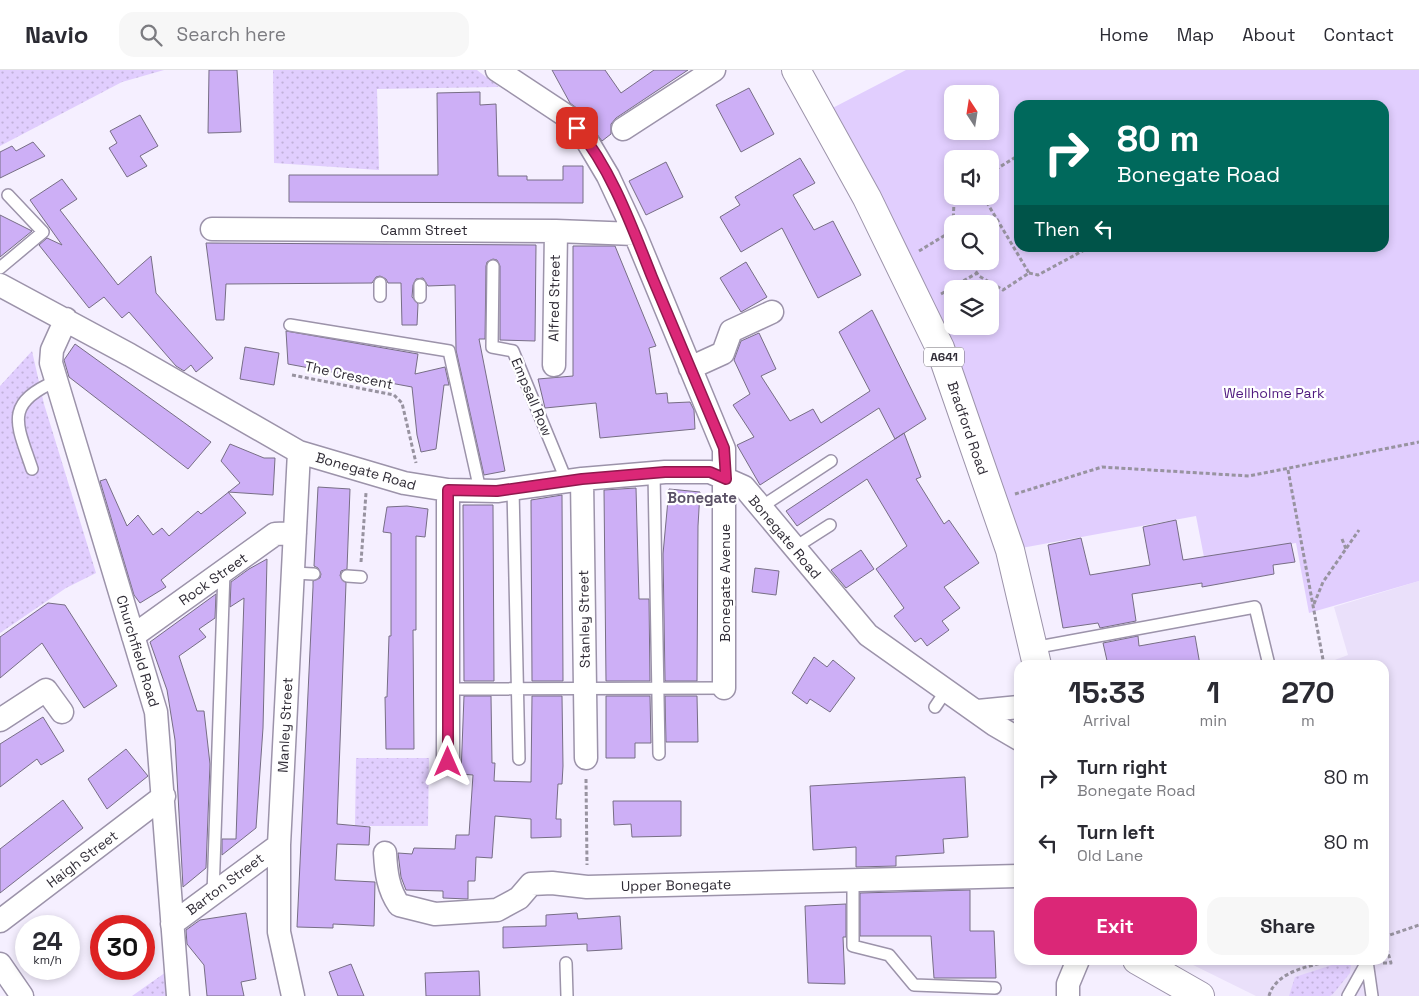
<!DOCTYPE html>
<html lang="en">
<head>
<meta charset="utf-8">
<style>
	:root { --surface:#fff; --page:#f7f7f7; --text:#2b2b33; --muted:#7c7c81; --line:#e1e1e2; --accent:#db2777 }
	body { margin:0; font-family:"Space Grotesk",sans-serif; background:var(--page); color:var(--text); height:100vh; display:flex; flex-direction:column; font-size:19px; white-space:nowrap }
	* { box-sizing:border-box; margin:0 }
	p { font-size:16px; color:var(--muted) }
	.icon { flex:none; width:28px; height:28px; fill:none; stroke:currentColor; stroke-width:2; stroke-linecap:round; stroke-linejoin:round }
	.map { position:relative; flex:1; overflow:hidden }
	.sheet { position:absolute; left:1014px; top:590px; width:375px; height:305px; display:flex; flex-direction:column; background:var(--surface); border-radius:15px; box-shadow:0 2px 8px #0003 }
	.sheet>* { flex:none }
	.banner { position:absolute; left:1014px; top:30px; width:375px; height:152px; border-radius:15px; box-shadow:0 2px 8px #0003; background:#00695c; color:#fff; overflow:hidden }
	.needle { width:32px; rotate:348deg }
	.tools { position:absolute; left:944px; top:15px; display:grid; gap:10px }
	.tools a { display:grid; place-items:center; width:55px; height:55px; border-radius:10px; background:var(--surface); box-shadow:0 2px 8px #0003; font-size:25px }
	.speed { position:absolute; left:15px; top:845px; display:flex; gap:10px; font-size:25px; font-weight:700; text-align:center }
	.speed>* { display:grid; place-content:center; width:65px; height:65px; border-radius:50%; background:var(--surface); box-shadow:0 2px 8px #0003; line-height:1 }
	.speed small { font-size:12px; font-weight:400 }
	.speed .limit { border:8px solid #d22; background:#fff; color:#111 }
	.pin { position:absolute; display:grid; place-items:center; width:42px; height:42px; color:#fff; margin:-21px; border-radius:10px; box-shadow:0 2px 8px #0006 }
	.me { position:absolute; width:55px; margin:-28px; rotate:0deg; stroke-linejoin:round; filter:drop-shadow(0 0 4px #0008) }
	.turn { display:flex; align-items:center; gap:18px; height:105px; padding:0 20px; font-size:22px }
	.turn .icon { width:65px; height:65px; stroke-width:2.5 }
	.turn b { display:block; font-size:35px; line-height:42px }
	.then { display:flex; align-items:center; height:48px; padding:0 20px; background:#0003; gap:10px; font-size:19px }
	.eta { display:flex; justify-content:space-evenly; align-items:center; height:85px; text-align:center }
	.eta b { font-size:30px; font-weight:700; line-height:35px }
	.button { display:flex; gap:10px; margin-top:auto; padding:10px 20px }
	.button a { flex:1; height:58px; border-radius:15px; background:var(--accent); color:#fff; font-size:20px; font-weight:700; line-height:58px; text-align:center }
	.button a+a { background:var(--page); color:var(--text) }
	ul { padding:0; list-style:none }
	li { display:flex; align-items:center; gap:15px; height:65px; padding:0 20px }
	li div { flex:1 }
	li b { display:block; font-size:19px }
	li em { font-style:normal }
	header { display:flex; align-items:center; gap:30px; box-sizing:border-box; height:70px; padding:0 25px; background:var(--surface); border-bottom:1px solid var(--line) }
	header strong { font-size:24px }
	nav { display:flex; gap:28px; margin-inline-start:auto; font-size:18px }
	.search { width:350px; height:45px; background:var(--page); display:flex; align-items:center; gap:12px; box-sizing:border-box; padding:0 18px; border-radius:15px; color:var(--muted); font-size:19px }
	.map>svg:first-child { display:block }
	.built { fill:#eae0fa }
	.grass { fill:url(#grass-dots) }
	.park { fill:#e1cefe; fill-rule:evenodd }
	.building { fill:#cdaff6; stroke:#776e85 }
	.lines { fill:none; stroke-linecap:round; stroke-linejoin:round }
	.lane-casing { stroke:#9c93aa; stroke-width:14 }
	.street-casing { stroke:#9c93aa; stroke-width:25 }
	.primary-casing { stroke:#9c93aa; stroke-width:30 }
	.path { stroke:#9893a0; stroke-width:3; stroke-dasharray:4 2.5; stroke-linecap:butt }
	.lane { stroke:#fff; stroke-width:11 }
	.street { stroke:#fff; stroke-width:22 }
	.primary { stroke:#fff; stroke-width:28 }
	.route-casing { stroke:#8e194d; stroke-width:12 }
	.route { stroke:#db2777; stroke-width:9 }
	.labels { text-anchor:middle; dominant-baseline:central; stroke-width:4.5; stroke-linejoin:round; paint-order:stroke }
	.shield { fill:#fff; stroke:#6e6b72; stroke-width:1 }
	.shield-label { font-size:12px; font-weight:bold; fill:#302c36 }
	.street-label { font-size:14px; fill:#302c36; stroke:#fff }
	.park-label { font-size:14px; fill:#501a7f; stroke:#fff }
	.neighbourhood-label { font-size:15px; font-weight:bold; fill:#5b5267; stroke:#fff }
</style>
</head>
<body>
<header>
<strong>Navio</strong>
<div class="search"><svg class="icon" aria-label="search" viewBox="0 0 24 24"><circle cx="10" cy="10" r="6"/><path d="M15 15l6 6"/></svg>Search here</div>
<nav><a>Home</a><a>Map</a><a>About</a><a>Contact</a></nav>
</header>
<div class="map">
<svg width="1419" height="926" viewBox="0 0 1419 926">
	<defs>
		<pattern id="grass-dots" width="8" height="8" patternUnits="userSpaceOnUse" patternTransform="scale(1.25)"><rect width="8" height="8" fill="#e1cefe"/><path d="M2 2h.1M6 6h.1" fill="none" stroke="#c1b1da" stroke-width="1.8" stroke-linecap="round"/></pattern>
	</defs>
	<rect width="100%" height="100%" fill="#f5efff"/>
	<path class="built" d="M1419,511v415h-163l-73,-36h201v-295h-50l-2,-4 16,-6 -14,-48z"/>
	<path class="grass" d="M0,0h164l-42,12 -122,64z
		M273,0h204l22,17 -122,2 2,81 -105,-7z
		M32,281l12,53 52,169 -30,15 -66,45v-247z
		M356,688h73l-1,68h-73z
		M1338,893l13,1 -1,9 -17,21 -3,2h-41l6,-19z
		M176,895l2,31h-46z"/>
	<path class="park" d="M906,0h513v511l-110,32 -13,-70 -92,14 -8,-41 -186,34 -70,-202 -119,-234zM952,24h38v37h-38zM1019,35h365v143h-365zM952,89h38v37h-38zM952,154h38v37h-38zM952,219h38v37h-38z"/>
	<path class="building" d="M209,0h28l4,62 -33,1z
		M552,0h53l16,23 33,-23h34l-72,48 -5,6v10l-9,7 -24,-32 -8,-6z
		M749,18l25,46 -33,18 -25,-47z
		M480,22v13l16,-1 2,72h29v4h36v-14h20v37l-294,-1v-27h149l-1,-82z
		M140,45l18,31 -18,10 7,10 -20,11 -18,-29 8,-5 -7,-12z
		M33,72l12,14 -45,22v-26l12,-6 4,5z
		M800,88l15,25 -22,12 21,35 19,-9 28,54 -43,23 -36,-70 -41,24 -21,-35 20,-12 -5,-8z
		M666,92l17,35 -37,18 -17,-34z
		M62,109l15,20 -17,11 58,75 33,-29 5,37 57,65 -17,14 -5,-7 -7,6 -8,-5 -47,-54 -7,6 -18,-21 -15,11 -50,-63 8,-7 15,7 -32,-45z
		M0,145l32,16 -32,26z
		M206,173l330,2 -1,96 -35,-1v-74l-3,-6 -4,-1 -6,3 -1,4 -1,73h-6l26,132 -21,4 -28,-125 -1,-65 -27,1 -5,-8 -7,1 -3,6 -1,12 6,7 -1,21h-15l-1,-42h-13l-2,-4 -6,-3 -4,1 -4,6 -146,1 -2,36h-8z
		M573,176h42l41,100 -7,2 7,46 11,-1 1,10 22,-1 4,8 1,19 -95,9 -4,-35 -51,5 -7,-29 35,-3z
		M746,192l21,35 -26,15 -21,-34z
		M872,240l54,109 -31,20 -16,-31 -119,77 -23,-40 17,-8 -21,-32 17,-11 -16,-34 7,-19 18,-8 17,36 -15,7 29,45 23,-12 8,14 49,-32 -31,-59z
		M286,261l132,23 -3,20 30,-7 4,18h-5l-8,64 -15,3 -4,-17 -5,-48 -124,-23z
		M75,274l136,98 -23,27 -119,-92 -5,-17z
		M245,277l34,6 -5,32 -34,-6z
		M904,363l17,44 -5,2 28,45 5,-4 30,43 -35,24 16,21 -18,13 7,9 -22,16 -6,-8 -6,4 -21,-26 10,-8 -28,-39 31,-23 -40,-67 -70,47 -11,-15z
		M230,374l34,14h11l-2,37 -45,-3 18,21 -85,67 5,7 -26,16 -6,-8 -34,-114 6,-2 21,47 11,-11 15,20 9,-7 7,8 29,-25 3,3 39,-31 -19,-22z
		M318,417l32,2 -3,80 -6,2 -1,5 6,7 -9,241 33,3 -1,18 -32,-1 -2,36 40,2 -1,44 -41,-2v4l-36,-1 16,-340v-6l7,-3 1,-4 -3,-6 -4,-2z
		M636,418l3,111h10l1,82h-44l-2,-191z
		M669,419l31,3 -2,34 -1,155h-32l-2,-127z
		M562,425l1,186h-31l-1,-181z
		M463,435h30l1,176h-30z
		M407,436l21,3 -3,28 -9,-1v94h-3l1,119h-28l-1,-52h2l2,-61h2v-103l-8,-1 4,-25z
		M1176,450l7,40 108,-17 4,19 -22,3 1,9 -72,13v-4l-70,11 4,27 -36,7 -2,-5 -35,5 -15,-83 33,-7 9,37 60,-10 -7,-38z
		M861,480l13,19 -28,19 -15,-18z
		M267,489l-4,169 -7,100 -34,27v-16h14l8,-241 -14,9 1,-25 18,-13z
		M755,498l24,3 -3,24 -24,-3z
		M216,524l-1,24 -16,11 7,8 -27,19 18,55h7l6,53 -4,104 -23,19 -8,-147 -8,-50 -17,-48z
		M48,533l17,2 52,81 -33,22 -42,-65 -42,35v-41z
		M1138,566l1,10 56,-10 5,29h-92l-5,-22z
		M814,587l13,10 6,-7 22,18 -25,34 -20,-13 -3,5 -15,-11z
		M464,626h27l1,67h3l-1,18 37,1 1,-86h30l1,70 -1,18h-4l-2,35h5v18l-30,1v-19l-36,-3 -3,42 -16,-1 -1,24h-7v18l-25,-1v-7l-37,-1 -5,-13 -3,-24 14,1 2,-6 41,1 1,-14h13l4,-60 -12,-1z
		M606,626h44l1,47h-16v15h-29z
		M665,626h32l1,46h-32z
		M43,647l21,34 -23,14 -4,-6 -37,28v-43z
		M126,679l22,27 -41,33 -19,-30z
		M965,707l3,60 -25,2 1,14 -48,3v10l-40,1v-20l-43,3 -3,-64z
		M63,730l20,28 -83,65v-44z
		M613,731h68v35l-49,1 -1,-13 -17,1z
		M970,820v41h24l2,47h-62l-3,-42h-71v-43z
		M846,834v33h-3l2,47 -37,-1 -3,-77z
		M246,843l10,66 -15,3 3,14h-37l-3,-31 -17,-21 -1,-14 14,-10z
		M577,843l1,6 42,-3 2,33 -35,2v-7l-84,4v-21l43,-1v-11z
		M351,894l13,32h-26l-9,-24z
		M479,901l1,25h-54l-1,-23z"/>
	<g class="lines">
		<defs>
			<path id="lane" d="M493,196l-1,81 21,4 54,131
				M0,198l43,-36 -35,-37
				M380,226v-13
				M420,227v-12
				M290,255l159,26 31,139
				M32,399c-15,-45 -29,-65 24,-88
				M654,403l5,281
				M513,419l6,270
				M761,437l70,-46
				M794,478l36,-23
				M293,503l21,1
				M347,506l14,1
				M1033,578l222,-41 14,58
				M448,619l276,-1
				M935,637l12,-18
				M853,810v66l36,9 25,30 81,3
				M213,824l11,-323
				M1367,891l5,35
				M566,893l1,33
				M1348,926l19,-34"/>
			<path id="street" d="M497,0l71,47 18,22 22,37 27,58 89,215v239
				M623,59l91,-59
				M212,159l344,2 79,3
				M0,215l130,70 169,97 105,31 44,7 49,1 85,-12 83,-7h45l34,15 124,148 127,90 24,14
				M66,249l-14,31 -1,13 105,349 22,284
				M554,295l2,-134
				M690,298l33,-15 8,-22 41,-19
				M582,409l4,279
				M448,420v272
				M133,566l142,-102 20,-1
				M978,641l41,-4
				M0,650l46,-30 16,22
				M385,783c1,19 3,36 14,52l36,9 62,-4 22,-12 12,-14 21,-1 35,4 432,-11
				M0,851l164,-125
				M172,854l107,-79
				M0,894l22,32
				M293,926l-14,-64v-87l20,-393
				M1068,926v-12l10,-24"/>
			<path id="primary" d="M796,0l71,128 73,150 70,202 27,115
				M1137,890l63,36"/>
		</defs>
		<use href="#lane" class="lane-casing"/>
		<use href="#street" class="street-casing"/>
		<use href="#primary" class="primary-casing"/>
		<path class="path" d="M990,103l29,-18
			M953,154l1,-22 8,-6
			M919,181l33,-20
			M968,191l11,15 24,14 26,-17 -46,-77
			M1029,203l9,2 50,-27
			M941,224l36,-21
			M292,305l102,20 8,8 14,60
			M1288,400l36,195
			M1015,424l87,-27 147,9 170,-34
			M1342,469l4,10
			M361,492l5,-69
			M1314,534l9,-22 36,-52
			M586,709l1,86
			M1384,867l35,-12
			M1383,893h8l-7,-24
			M1269,926c7,-26 45,-31 67,-36"/>
		<use href="#lane" class="lane"/>
		<use href="#street" class="street"/>
		<use href="#primary" class="primary"/>
	</g>
	<g class="lines">
		<defs>
			<path id="route" d="M448,692v-272l49,1 85,-12 83,-7h45l16,7 -2,-31c-24,-57 -48,-114 -72,-171 -20,-50 -40,-107 -75,-149"/>
		</defs>
		<use href="#route" class="route-casing"/>
		<use href="#route" class="route"/>
	</g>
	<g class="labels">
		<rect class="shield" x="924" y="277.5" width="40" height="19" rx="4"/>
		<g class="shield-label">
			<text x="944" y="287">A641</text>
		</g>
		<g class="street-label">
			<text x="424" y="160">Camm Street</text>
			<text transform="translate(554 228) rotate(-89)">Alfred Street</text>
			<text transform="translate(349 305) rotate(12)">The Crescent</text>
			<text transform="translate(532 327) rotate(67)">Empsall Row</text>
			<text transform="translate(968 358) rotate(71)">Bradford Road</text>
			<text transform="translate(366 401) rotate(16)">Bonegate Road</text>
			<text transform="translate(785 467) rotate(50)">Bonegate Road</text>
			<text transform="translate(213 509) rotate(-35)">Rock Street</text>
			<text transform="translate(725 513) rotate(-90)">Bonegate Avenue</text>
			<text transform="translate(584 549) rotate(-91)">Stanley Street</text>
			<text transform="translate(138 581) rotate(73)">Churchfield Road</text>
			<text transform="translate(285 655) rotate(-87)">Manley Street</text>
			<text transform="translate(82 789) rotate(-37)">Haigh Street</text>
			<text transform="translate(225 814) rotate(-37)">Barton Street</text>
			<text transform="translate(676 815) rotate(-1)">Upper Bonegate</text>
		</g>
		<g class="park-label">
			<text x="1274" y="323">Wellholme Park</text>
		</g>
		<g class="neighbourhood-label">
			<text x="702" y="427">Bonegate</text>
		</g>
	</g>
</svg>
<div class="tools">
<a><svg class="needle" viewBox="-14 -14 28 28"><path d="M0-13l5 13h-10z" fill="#e53935"/><path d="M0 13l5-13h-10z" fill="#7c7c81"/></svg></a>
<a><svg class="icon" aria-label="sound" viewBox="0 0 24 24"><path d="M4 9h4l5-4v14l-5-4H4zM17 9q2 3 0 6"/></svg></a>
<a><svg class="icon" aria-label="search" viewBox="0 0 24 24"><circle cx="10" cy="10" r="6"/><path d="M15 15l6 6"/></svg></a>
<a><svg class="icon" aria-label="layers" viewBox="0 0 24 24"><path d="M12 4l9 5-9 5-9-5zM3 14l9 5 9-5"/></svg></a>
</div>
<div class="speed"><div>24<small>km/h</small></div><div class="limit">30</div></div>
<div class="pin" style="left:577px;top:58px;background:#d93025"><svg class="icon" aria-label="arrive" viewBox="0 0 24 24"><path d="M6 21V4h12l-3 4 3 4H6"/></svg></div>
<svg class="me" style="left:448px;top:692px" viewBox="-20 -20 40 40"><path d="M0-17L14 15 0 8-14 15z" fill="#db2777" stroke="#fff" stroke-width="4"/></svg>
<div class="banner">
<div class="turn"><svg class="icon" aria-label="right" viewBox="0 0 24 24"><path d="M7 20v-9h11M14 6l5 5-5 5"/></svg><div><b>80 m</b>Bonegate Road</div></div>
<div class="then">Then<svg class="icon" aria-label="left" viewBox="0 0 24 24"><path d="M17 20v-9H6M10 6l-5 5 5 5"/></svg></div>
</div>
<section class="sheet">
<div class="eta">
<div><b>15:33</b><p>Arrival</p></div>
<div><b>1</b><p>min</p></div>
<div><b>270</b><p>m</p></div>
</div>
<ul>
<li><svg class="icon" aria-label="right" viewBox="0 0 24 24"><path d="M7 20v-9h11M14 6l5 5-5 5"/></svg><div><b>Turn right</b><p>Bonegate Road</p></div><em>80 m</em></li>
<li><svg class="icon" aria-label="left" viewBox="0 0 24 24"><path d="M17 20v-9H6M10 6l-5 5 5 5"/></svg><div><b>Turn left</b><p>Old Lane</p></div><em>80 m</em></li>
</ul>
<div class="button"><a>Exit</a><a>Share</a></div>
</section>
</div>
</body>
</html>
